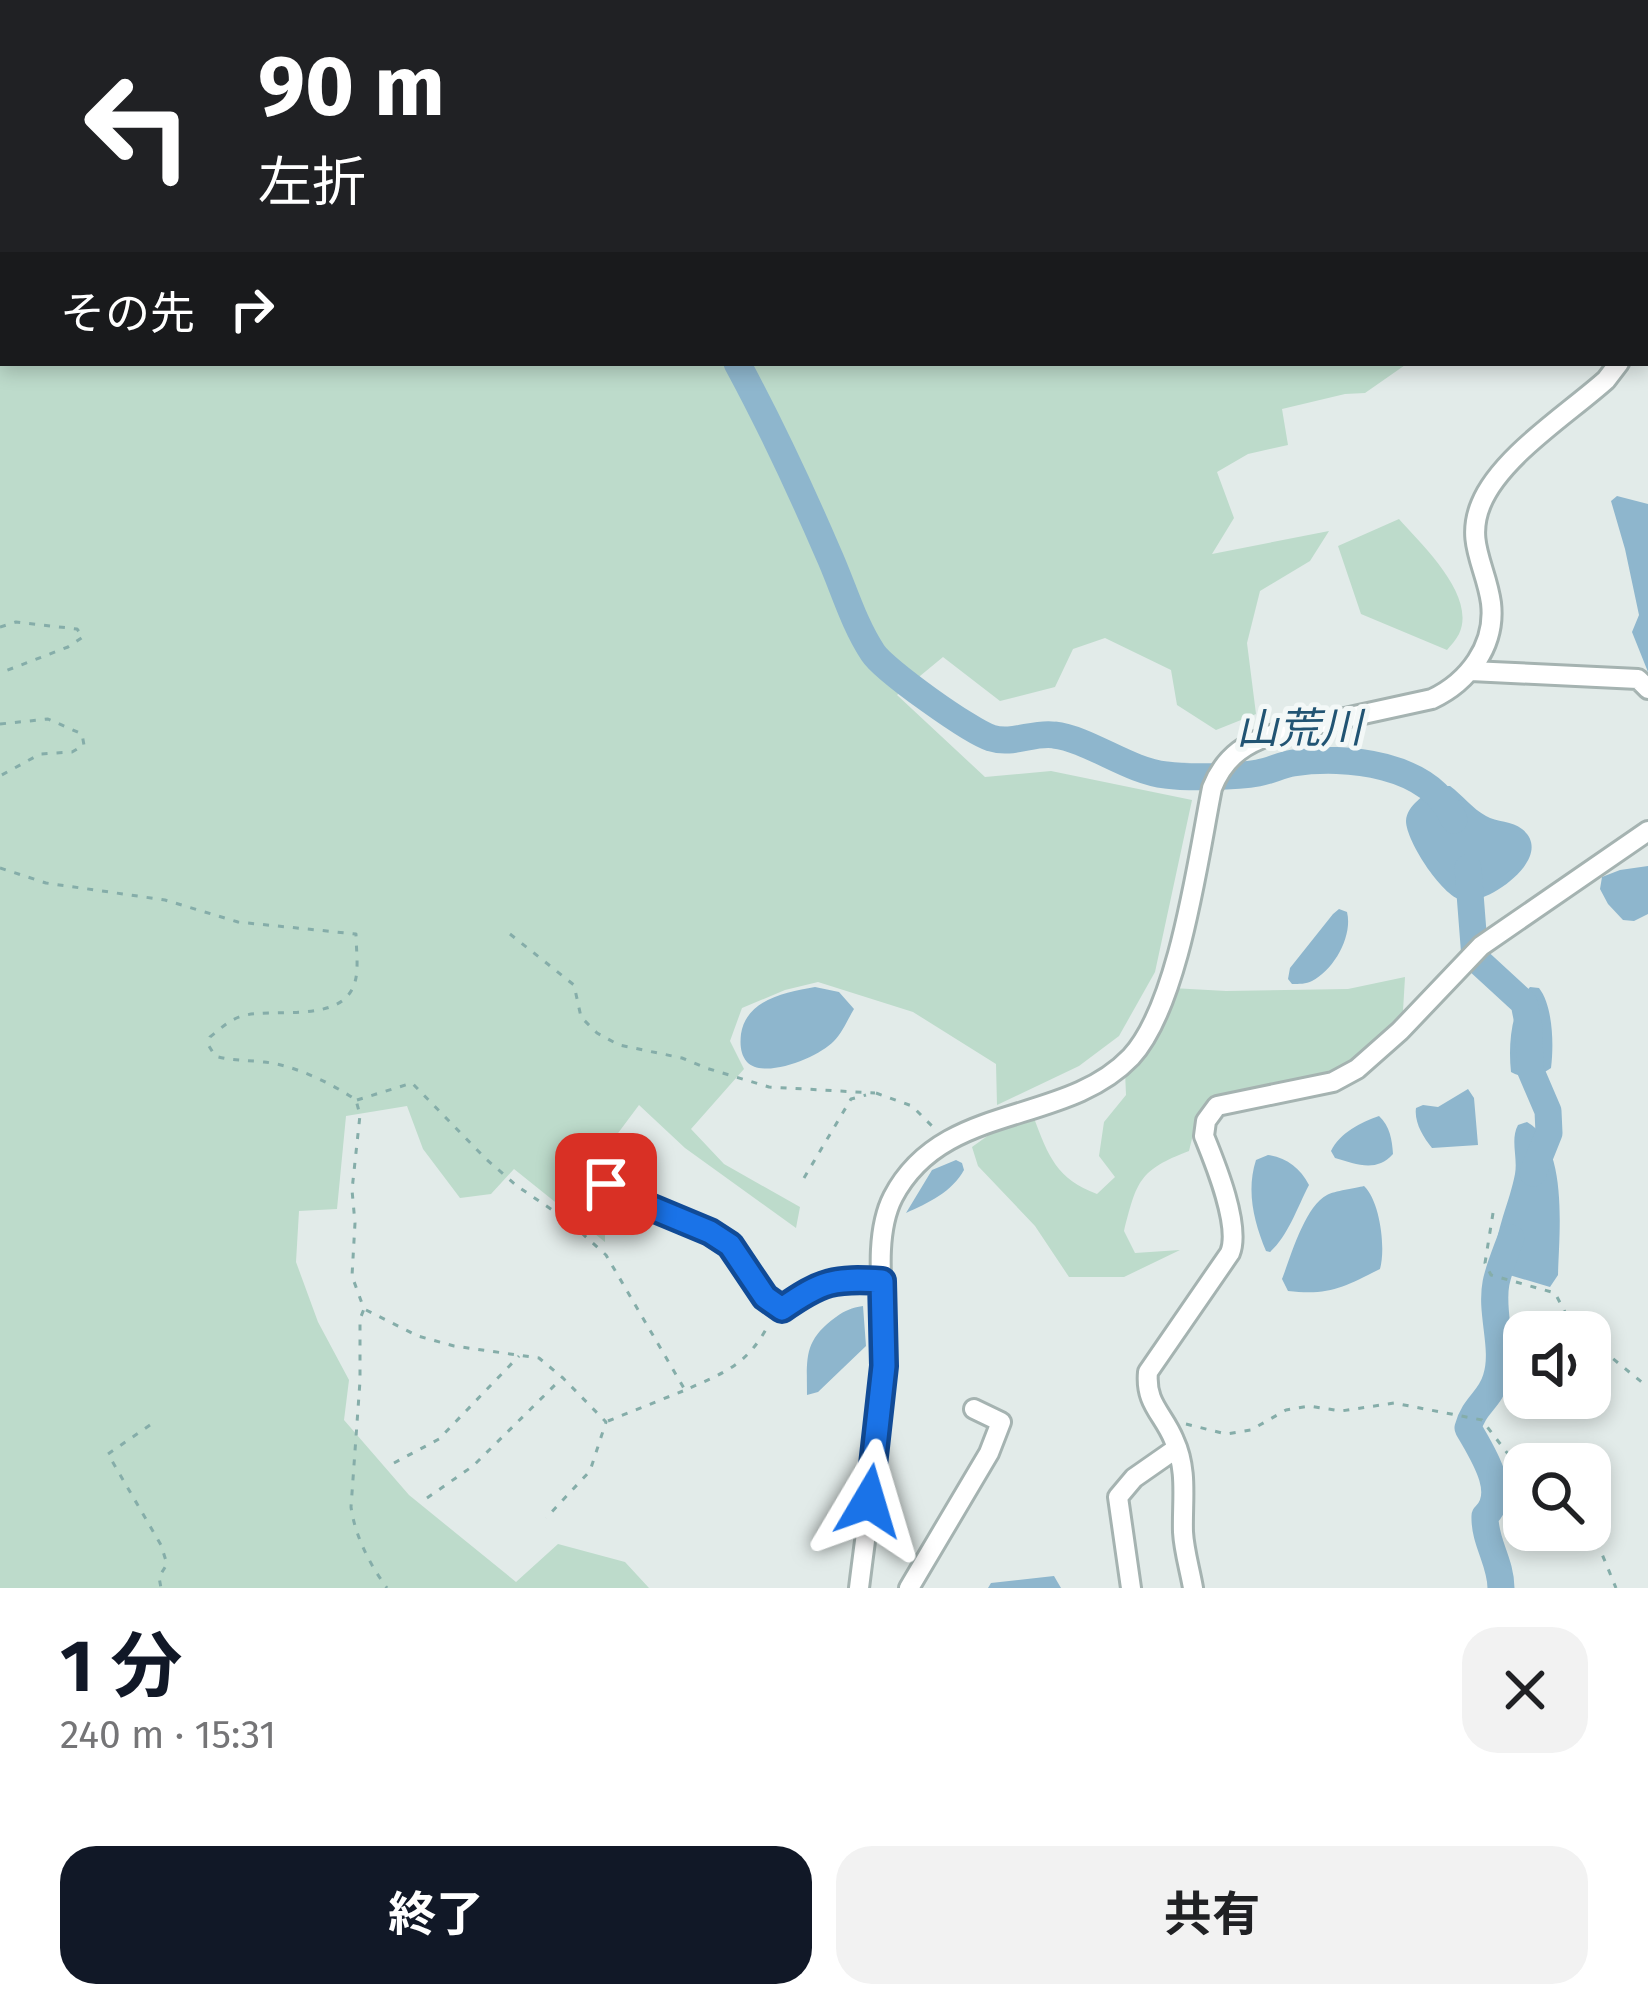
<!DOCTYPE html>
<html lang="ja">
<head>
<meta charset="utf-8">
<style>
	:root { --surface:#fff; --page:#f2f2f2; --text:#202124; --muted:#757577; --accent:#111827 }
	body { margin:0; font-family:"Fira Sans","Noto Sans JP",sans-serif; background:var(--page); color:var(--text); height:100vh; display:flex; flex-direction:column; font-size:45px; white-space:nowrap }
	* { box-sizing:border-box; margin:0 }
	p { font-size:39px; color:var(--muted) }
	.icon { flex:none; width:66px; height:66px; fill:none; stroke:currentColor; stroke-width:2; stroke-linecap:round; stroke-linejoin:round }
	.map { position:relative; height:1588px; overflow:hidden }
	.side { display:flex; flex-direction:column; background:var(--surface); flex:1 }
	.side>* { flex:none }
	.banner { position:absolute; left:0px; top:0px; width:1650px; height:366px; box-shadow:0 6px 18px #0003; background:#202124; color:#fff; overflow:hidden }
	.tools { position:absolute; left:1503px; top:1311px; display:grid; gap:24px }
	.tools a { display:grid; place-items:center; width:108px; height:108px; border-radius:24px; background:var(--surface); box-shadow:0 6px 18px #0003; font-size:60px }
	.pin { position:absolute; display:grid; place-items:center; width:102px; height:102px; color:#fff; margin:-51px; border-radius:24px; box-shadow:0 6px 18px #0006 }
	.me { position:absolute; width:132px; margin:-66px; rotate:7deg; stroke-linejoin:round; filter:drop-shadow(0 0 9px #0008) }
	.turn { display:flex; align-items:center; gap:42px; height:252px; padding:0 60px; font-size:54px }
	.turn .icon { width:156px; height:156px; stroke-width:2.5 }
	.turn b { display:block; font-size:84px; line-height:102px }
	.then { display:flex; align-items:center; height:114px; padding:0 60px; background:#0003; gap:24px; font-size:45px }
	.round { display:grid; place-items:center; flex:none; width:126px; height:126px; border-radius:36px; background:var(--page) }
	.head { display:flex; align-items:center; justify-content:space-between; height:204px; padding:0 60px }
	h1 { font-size:72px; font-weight:700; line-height:90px; color:var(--accent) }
	.primary-button { display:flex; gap:24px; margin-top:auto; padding:24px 60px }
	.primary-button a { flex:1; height:138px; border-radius:36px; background:var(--accent); color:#fff; font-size:48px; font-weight:700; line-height:138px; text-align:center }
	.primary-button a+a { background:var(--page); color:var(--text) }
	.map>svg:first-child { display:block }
	.green { fill:#bddbcb }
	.water { fill:#8eb6cd }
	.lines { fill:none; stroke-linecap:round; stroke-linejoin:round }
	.river { stroke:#8eb6cd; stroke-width:27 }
	.minor-casing { stroke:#a5b3b1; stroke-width:24 }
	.path { stroke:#85ada9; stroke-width:3; stroke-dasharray:6 9; stroke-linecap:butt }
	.minor { stroke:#fff; stroke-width:18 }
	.route-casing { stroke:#114b97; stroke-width:30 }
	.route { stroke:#1a73e8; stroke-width:21 }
	.labels { text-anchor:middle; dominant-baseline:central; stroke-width:10; stroke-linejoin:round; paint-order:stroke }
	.water-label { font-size:42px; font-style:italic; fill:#215473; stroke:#f3f8f7 }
</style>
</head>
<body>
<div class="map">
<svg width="1648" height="1588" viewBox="0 0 1648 1588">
	<rect width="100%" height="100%" fill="#e2ebe9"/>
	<path class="green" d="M0,0h1594l1,3h-1592v360h1405l-43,30 -20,1 -63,15 6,36 -40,9 -31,18 17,46 -22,36 117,-23 -19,30 -50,30 -13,52 9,71 -40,16 -39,-25 -6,-35 -66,-32 -32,11 -18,38 -55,14 -57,-44 -46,38 88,82 66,-6 141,29 -37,172 -36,64 -40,30 -82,39 -1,-41 -83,-52 -95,-30 -33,8 -43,18 -12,33 14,28 -53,60 33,35 76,43 -4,21 -111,-80 -46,-43 -50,67 16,48v22l-91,-73 -23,25 -31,4 -37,-49 -16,-43 -61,10 -9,93 -38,2 -3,51 22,60 31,58 -5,40 65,75 107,87 42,-38 67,18 24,26h-649z
		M1399,519c23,26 78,77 60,115 -3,6 -8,11 -12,16l-86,-36 -23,-68z
		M1405,977l-2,34 -45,47 -28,16 -97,17 -35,23 -9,37c-50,19 -52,30 -65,80l11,22 45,-3 -56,27h-55l-34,-51 -57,-60 -6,-19 21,-15 41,-14c14,38 23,61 63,76l18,-17 -16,-21 5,-34 22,-27 -1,-24c30,-29 37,-43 47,-83l54,3 122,-2z"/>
	<path class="water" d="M1617,496l31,8v168l-16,-40 7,-17 -14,-66 -14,-48z
		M1436,786h14c12,9 23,23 36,30 10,6 27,5 36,13 34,27 -31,74 -57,72 -21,-1 -59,-60 -59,-80 1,-16 19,-26 30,-35z
		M1648,866v48l-14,7 -11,-1 -15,-16 -8,-15 2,-12 18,-7z
		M1339,909l8,3c6,24 -13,58 -35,69 -6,3 -13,3 -20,3l-4,-5 2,-11 43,-54z
		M815,987l24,5 15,17c-6,10 -12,24 -20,32 -15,16 -70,39 -87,21 -7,-8 -7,-19 -6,-28 5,-34 44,-42 74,-47z
		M1530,987l9,1c14,18 15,57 12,80 -14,10 -25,12 -40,4 -3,-28 0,-64 19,-85z
		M1468,1089l6,9 4,47 -46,3c-9,-11 -18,-26 -16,-40l7,-3 15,2z
		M1379,1116c11,10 13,24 14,38 -17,19 -37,10 -58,4l-4,-7c9,-18 30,-29 48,-35z
		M1527,1122c42,23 32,112 31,153l-8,12 -54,-16c-5,-33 13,-65 19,-97 3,-17 -5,-34 3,-49z
		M1268,1155c19,3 32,13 41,30 -12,23 -21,51 -39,67l-4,-1c-12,-29 -20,-60 -10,-91z
		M956,1160l6,3 2,7c-12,22 -36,33 -58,43l26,-43z
		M1364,1186c16,15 22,62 16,83 -36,18 -51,27 -92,22l-6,-12c9,-23 23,-73 45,-84 7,-4 29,-7 37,-9z
		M863,1306l3,40 -48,46 -11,3c0,-37 -4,-54 29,-78 10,-7 15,-9 27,-11z
		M1054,1576l7,12h-73l3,-5z"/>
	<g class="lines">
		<path class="river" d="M737,363c33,61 63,125 91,190 15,33 25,70 45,100 11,17 98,79 118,85 21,7 42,-6 63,-3 35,4 74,36 112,40 22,3 70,2 92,-2 12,-2 23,-8 35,-10 52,-8 138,0 161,57
			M1468,868l7,90 49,45 5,25 1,41 18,42 1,22 -16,40
			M1501,1588c0,-26 -17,-47 -16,-72 25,-23 -4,-65 -17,-88 6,-23 22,-28 28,-49 10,-30 -6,-65 0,-96 3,-15 10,-31 15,-45"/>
		<defs>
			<path id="minor" d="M1612,0l1,3
				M1647,126l1,3
				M1647,297l1,-3
				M1471,671l167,8 10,10
				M606,1184l44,23 60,25 20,13 35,52 17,12c40,-28 52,-31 100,-28
				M859,1588c9,-73 20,-145 25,-218 4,-52 -15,-126 9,-173 50,-96 171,-70 238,-140 48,-52 67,-199 81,-269 13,-33 36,-47 69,-56l151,-33c36,-17 64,-53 59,-96 -5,-37 -26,-61 -10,-99 19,-47 87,-90 125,-124l13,-17
				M909,1588l80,-135 12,-31 -27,-13
				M1131,1588l-13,-91 16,-19 43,-30
				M1193,1588c-3,-18 -9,-37 -10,-56 -1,-31 5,-62 -9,-92 -11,-27 -29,-36 -26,-68l82,-119c11,-27 -15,-90 -26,-117l2,-15 11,-15 116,-24 24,-13 43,-38 81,-85 167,-115"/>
		</defs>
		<use href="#minor" class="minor-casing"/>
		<path class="path" d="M0,627l16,-5 61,7 6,8 -15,10 -68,26
			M0,724l48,-5 34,15 2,11 -12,7 -32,2 -40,22
			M0,868l46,15 119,17 73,22 118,12c0,14 3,34 -1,48 -12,43 -82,25 -113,34 -13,4 -22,13 -32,21l-1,9 6,10c17,5 32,4 49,6 30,3 67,21 92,38l4,15 -8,75 3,33 -3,53 12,33 -4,10v62l-9,126c4,29 19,58 36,81
			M510,934l64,51 7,32 16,16 22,12 63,13 24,10 63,19 106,6
			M876,1093l36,13 21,21
			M357,1100l55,-17 74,76 31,27 50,34 39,35 79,135c41,-18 62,-25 84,-66
			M804,1178l47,-79 15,-4
			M1493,1213l-8,50 6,12 64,18 12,23 16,16
			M366,1310l52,26 36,10 85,12 24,20 43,44 -16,49 -44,47
			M1590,1340l54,44 4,1
			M608,1421l75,-30
			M1186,1424l40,10 25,-4 35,-20 23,-4 32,5 53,-8 88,17 42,55
			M150,1425l-42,29 53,91 6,19 -8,13 2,11
			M394,1463l45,-24 80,-83
			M427,1498l46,-32 88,-87
			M1587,1530l15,24 14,34"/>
		<use href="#minor" class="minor"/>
	</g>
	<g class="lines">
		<defs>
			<path id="route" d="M606,1184l44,23 60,25 20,13 35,52 17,12c40,-28 52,-31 100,-28l2,85 -15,135"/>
		</defs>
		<use href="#route" class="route-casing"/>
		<use href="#route" class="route"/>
	</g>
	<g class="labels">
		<g class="water-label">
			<text transform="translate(1299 729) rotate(-1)">山荒川</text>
		</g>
	</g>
</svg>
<div class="tools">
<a><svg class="icon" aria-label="sound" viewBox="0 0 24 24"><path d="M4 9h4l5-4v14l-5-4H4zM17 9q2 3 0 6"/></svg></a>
<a><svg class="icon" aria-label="search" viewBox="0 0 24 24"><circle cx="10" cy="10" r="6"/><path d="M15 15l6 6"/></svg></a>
</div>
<div class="pin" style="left:606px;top:1184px;background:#d93025"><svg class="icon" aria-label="arrive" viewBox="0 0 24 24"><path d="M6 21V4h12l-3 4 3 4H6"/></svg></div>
<svg class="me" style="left:869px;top:1501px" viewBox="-20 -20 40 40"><path d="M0-17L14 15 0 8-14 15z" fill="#1a73e8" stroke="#fff" stroke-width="4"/></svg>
<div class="banner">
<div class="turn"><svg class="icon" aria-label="left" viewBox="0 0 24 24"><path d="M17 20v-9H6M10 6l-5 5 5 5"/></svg><div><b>90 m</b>左折</div></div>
<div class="then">その先<svg class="icon" aria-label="right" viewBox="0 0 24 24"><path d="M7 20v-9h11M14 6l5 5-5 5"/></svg></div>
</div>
</div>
<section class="side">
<div class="head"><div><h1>1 分</h1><p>240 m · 15:31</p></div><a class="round"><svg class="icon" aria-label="close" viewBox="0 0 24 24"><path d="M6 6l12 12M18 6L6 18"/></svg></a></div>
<div class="primary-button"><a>終了</a><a>共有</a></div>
</section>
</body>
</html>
